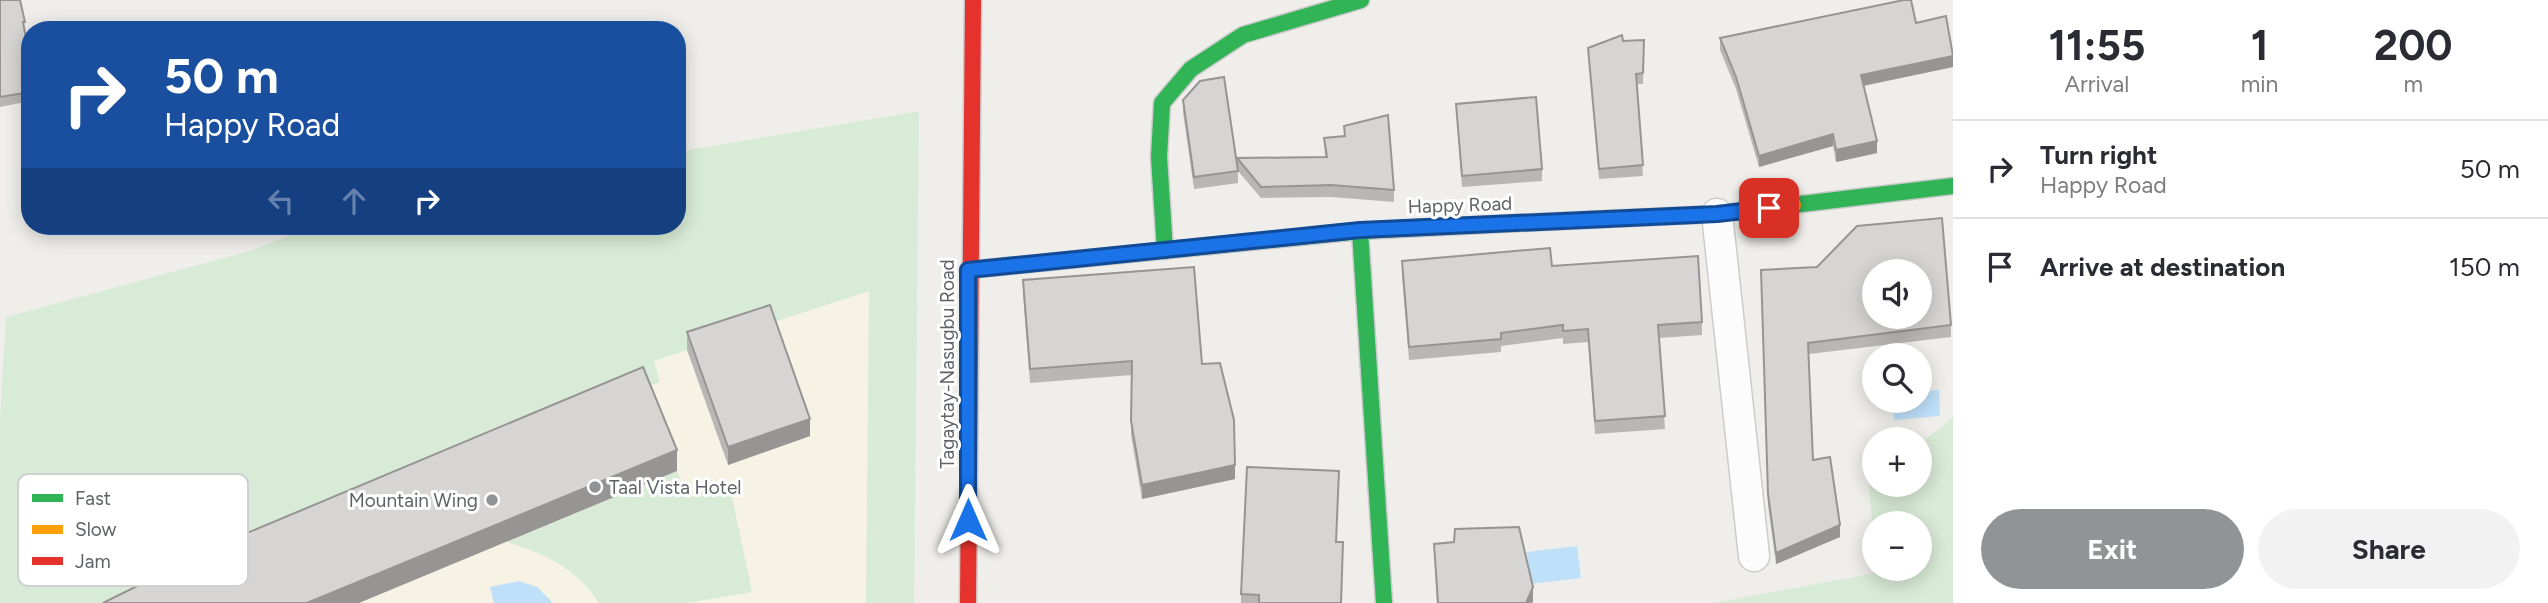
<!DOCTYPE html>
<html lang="en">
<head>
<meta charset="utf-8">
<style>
	:root { --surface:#fff; --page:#f2f2f3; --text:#2b2b33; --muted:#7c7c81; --line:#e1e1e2; --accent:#919496 }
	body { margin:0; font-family:Figtree,sans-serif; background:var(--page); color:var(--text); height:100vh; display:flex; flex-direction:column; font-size:26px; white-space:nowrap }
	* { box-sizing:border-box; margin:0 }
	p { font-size:23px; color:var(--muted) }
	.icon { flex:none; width:38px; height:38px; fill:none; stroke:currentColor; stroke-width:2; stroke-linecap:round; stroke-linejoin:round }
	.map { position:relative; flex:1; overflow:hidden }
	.details { display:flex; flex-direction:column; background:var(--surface); width:595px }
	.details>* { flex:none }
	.hud { position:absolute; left:21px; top:21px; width:665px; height:214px; border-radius:28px; box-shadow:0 4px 18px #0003; background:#1a4fa0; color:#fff; overflow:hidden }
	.controls { position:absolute; left:1862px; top:259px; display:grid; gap:14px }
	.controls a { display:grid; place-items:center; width:70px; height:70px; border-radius:50%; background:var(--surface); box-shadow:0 4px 18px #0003; font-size:35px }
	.pin { position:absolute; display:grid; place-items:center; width:60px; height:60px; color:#fff; margin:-30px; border-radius:14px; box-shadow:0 4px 10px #0006 }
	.me { position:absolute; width:77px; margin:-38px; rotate:0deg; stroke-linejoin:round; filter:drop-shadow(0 0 5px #0008) }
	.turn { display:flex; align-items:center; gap:24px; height:147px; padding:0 28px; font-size:32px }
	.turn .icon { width:91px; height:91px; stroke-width:2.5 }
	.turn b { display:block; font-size:49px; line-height:60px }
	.lanes { display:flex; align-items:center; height:66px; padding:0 28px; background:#0003; justify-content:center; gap:35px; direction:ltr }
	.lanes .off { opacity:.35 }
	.eta { display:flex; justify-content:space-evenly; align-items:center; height:119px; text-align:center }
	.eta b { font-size:42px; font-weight:700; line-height:49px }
	.button { display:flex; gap:14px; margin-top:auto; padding:14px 28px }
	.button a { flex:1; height:80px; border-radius:42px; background:var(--accent); color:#fff; font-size:28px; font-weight:700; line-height:80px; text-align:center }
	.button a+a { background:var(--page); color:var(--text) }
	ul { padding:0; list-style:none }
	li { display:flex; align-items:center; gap:21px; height:98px; padding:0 28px; border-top:2px solid var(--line) }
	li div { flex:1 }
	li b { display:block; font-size:26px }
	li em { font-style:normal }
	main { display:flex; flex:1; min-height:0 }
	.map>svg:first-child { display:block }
	.commercial { fill:#f7f3e4 }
	.green { fill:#d8ebd6 }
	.water { fill:#bfe0f9 }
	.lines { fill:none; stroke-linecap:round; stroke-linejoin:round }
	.street-casing { stroke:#cbcccc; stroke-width:33 }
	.fast-casing { stroke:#cacacb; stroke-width:19 }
	.slow-casing { stroke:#cacacb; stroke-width:19 }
	.jam-casing { stroke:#cacacb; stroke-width:19 }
	.street { stroke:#fdfcfc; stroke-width:30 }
	.fast { stroke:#30b455; stroke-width:16 }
	.slow { stroke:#ff9f0a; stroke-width:16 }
	.jam { stroke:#e5322d; stroke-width:16 }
	.wall { fill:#b8b7b5 }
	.shaded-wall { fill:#969594 }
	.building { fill:#d6d5d3; stroke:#969594; stroke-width:2; fill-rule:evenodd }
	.route-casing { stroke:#114b97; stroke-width:18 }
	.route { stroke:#1a73e8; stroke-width:12 }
	.poi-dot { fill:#919496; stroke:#fff; stroke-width:2.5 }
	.labels { text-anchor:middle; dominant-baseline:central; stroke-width:6; stroke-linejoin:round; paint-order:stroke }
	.street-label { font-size:19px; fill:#5f6368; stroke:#fff }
	.poi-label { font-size:19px; fill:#5f6368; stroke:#fff; text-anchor:start }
	.key { fill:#fff; stroke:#cfd0d2; stroke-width:2 }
	.key-label { font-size:19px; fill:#5f6368 }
</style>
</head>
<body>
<main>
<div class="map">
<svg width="1953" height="603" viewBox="0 0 1953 603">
	<rect width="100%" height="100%" fill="#efeeea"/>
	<path class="commercial" d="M888,285l-4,318h-846l35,-27 462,-177z"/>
	<path class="green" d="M919,111l-5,492h-48l3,-312 -215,70 6,21 -462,195 -53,26h-145v-184l6,-102 244,-66 63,-25h364v-74z
		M1953,417v186h-240l163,-30v-4h44v-46h-46v21l-5,-59 5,-4v4h46v-41z
		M677,471l11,27 41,-16 23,110 -65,11h-88c-23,-35 -54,-49 -92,-61z"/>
	<path class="water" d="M1939,390l1,26 -46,4 -2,-19h28v-9z
		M1577,546l4,32 -51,6 -3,-32z
		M519,581l18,6 16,16h-59l-4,-16z"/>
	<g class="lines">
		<defs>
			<path id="street" d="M1717,214l37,342"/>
			<path id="fast" d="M1793,205l160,-19
				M1360,231l24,372
				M1165,251l-6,-94 3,-54 29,-34 52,-34 118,-35
				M968,270l392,-39 158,-8"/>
			<path id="slow" d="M1518,223l199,-9 76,-9"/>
			<path id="jam" d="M968,603l5,-603"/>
		</defs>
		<use href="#street" class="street-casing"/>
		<use href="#fast" class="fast-casing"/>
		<use href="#slow" class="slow-casing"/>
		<use href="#jam" class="jam-casing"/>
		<use href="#street" class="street"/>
		<use href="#fast" class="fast"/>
		<use href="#slow" class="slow"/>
		<use href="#jam" class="jam"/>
	</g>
	<path class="wall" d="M0,0l25,31h-1l6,28v42l-30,6z
		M1916,23l37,30v14l-89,19 13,67 -41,9 -3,-16 -74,21 -23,-78 -16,-39v-12z
		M1644,40l-1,44h-6l6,92 -44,3 -11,-131 35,-7z
		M1183,100l54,65v-7l88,-1 -1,-19 20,-2v-10l50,64v12l-63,-5 -70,1 -23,-27v12l-44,6 -11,-77z
		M1456,104l86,65v12l-80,6z
		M1402,261l150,5 150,56v13l-43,3 6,91 -70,5 -7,-92 -25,2v-6l-62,8v6l-92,8 -7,-85z
		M1817,267l134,58v12l-142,17 4,106 27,77 -64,27 -8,-59 -7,-235z
		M1023,280l179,84 33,115 -93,20 -11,-64 1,-60 -102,8 -7,-89z
		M687,332l123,104 -82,29 -41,-115z
		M677,471l-487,89 -8,-17v-21l46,19z
		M1337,542l5,61h-101v-9z
		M1434,544l99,57 -1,2h-95z"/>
	<path class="shaded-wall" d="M1953,56v11l-92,19v-11z
		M1833,134v12l-74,21v-11z
		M1877,141v12l-41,9v-12z
		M810,419v17l-82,29v-18z
		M677,450v21l-318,132h-52z
		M1235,465v14l-93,20v-14z
		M1840,525v12l-64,27v-11z
		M1533,587v14l-1,2h-6z"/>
	<path class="building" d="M0,0h20l5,22h-2l7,37v33l-30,5z
		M1904,0h7l5,23 30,-7 7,40 -92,19 16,66 -41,9 -3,-16 -74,22 -23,-79 -16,-39z
		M1622,35l1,6 21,-1 -1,33 -7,1 7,91 -44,4 -11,-121z
		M1224,77l14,94 -44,6 -11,-77 17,-19z
		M1536,97l6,72 -80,7 -6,-72z
		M1388,115l6,75 -63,-5 -70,2 -24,-29 90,-1 -3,-19 21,-2 -1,-10z
		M1942,218l9,107 -143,18 5,117 17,-3 10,68 -64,28 -8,-59 -7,-224 56,-3 40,-41zM1874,271h46v46h-46z
		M1550,248l2,18 146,-10 4,66 -44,3 7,91 -70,5 -7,-92 -25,2v-6l-62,8v6l-92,8 -7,-86z
		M1194,267l8,97 18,-1 14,57 1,45 -93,20 -11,-64 1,-60 -102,8 -7,-89z
		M770,305l40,114 -82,28 -41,-115z
		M643,367l34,83 -370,153h-204l95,-47 -16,-34 30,-15 16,34z
		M1247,467l92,4 -3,71h7l-2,61h-82v-8l-18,-1z
		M1519,527l14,60 -7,16h-88l-4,-59 20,-2 1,-13z"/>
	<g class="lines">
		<defs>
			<path id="route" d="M968,520v-250l392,-40 357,-16 52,-6"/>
		</defs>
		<use href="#route" class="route-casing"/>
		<use href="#route" class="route"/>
	</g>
	<g class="poi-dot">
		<circle cx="595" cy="487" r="7"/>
		<circle cx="492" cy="500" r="7"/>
	</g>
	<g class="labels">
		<g class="street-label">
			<text transform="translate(1460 205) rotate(-2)">Happy Road</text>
			<text transform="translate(947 364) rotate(-90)">Tagaytay-Nasugbu Road</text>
		</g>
		<g class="poi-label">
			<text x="609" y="487">Taal Vista Hotel</text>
			<text x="478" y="500" text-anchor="end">Mountain Wing</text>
		</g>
	</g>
	<rect x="18" y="474" width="230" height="112" rx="10" class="key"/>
	<rect x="32" y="494" width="31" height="8" fill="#30b455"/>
	<rect x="32" y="525" width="31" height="9" fill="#ff9f0a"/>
	<rect x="32" y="557" width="31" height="8" fill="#e5322d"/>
	<g class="key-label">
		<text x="75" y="505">Fast</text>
		<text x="75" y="536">Slow</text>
		<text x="75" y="568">Jam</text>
	</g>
</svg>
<div class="controls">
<a><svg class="icon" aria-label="sound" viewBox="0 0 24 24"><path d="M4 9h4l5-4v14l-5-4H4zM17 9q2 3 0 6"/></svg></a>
<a><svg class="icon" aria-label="search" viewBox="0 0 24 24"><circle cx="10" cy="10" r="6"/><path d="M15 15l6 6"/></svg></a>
<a>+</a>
<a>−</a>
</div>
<div class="pin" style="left:1769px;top:208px;background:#d93025"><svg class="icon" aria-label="arrive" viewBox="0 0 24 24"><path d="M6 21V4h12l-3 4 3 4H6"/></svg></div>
<svg class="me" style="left:968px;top:520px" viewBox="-20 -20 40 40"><path d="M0-17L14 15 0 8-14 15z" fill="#1a73e8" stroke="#fff" stroke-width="4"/></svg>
<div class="hud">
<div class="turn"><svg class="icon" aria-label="right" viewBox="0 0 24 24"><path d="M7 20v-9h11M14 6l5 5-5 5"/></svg><div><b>50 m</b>Happy Road</div></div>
<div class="lanes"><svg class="icon off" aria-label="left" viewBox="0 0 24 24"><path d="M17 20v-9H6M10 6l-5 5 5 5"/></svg><svg class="icon off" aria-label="ahead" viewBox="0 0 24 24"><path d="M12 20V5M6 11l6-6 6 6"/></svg><svg class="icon" aria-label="right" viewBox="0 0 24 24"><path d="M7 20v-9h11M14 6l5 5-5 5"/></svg></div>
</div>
</div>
<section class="details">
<div class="eta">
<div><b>11:55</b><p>Arrival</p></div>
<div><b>1</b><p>min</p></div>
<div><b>200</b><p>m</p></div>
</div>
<ul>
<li><svg class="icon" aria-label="right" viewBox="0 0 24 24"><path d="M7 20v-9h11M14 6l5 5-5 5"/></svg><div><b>Turn right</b><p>Happy Road</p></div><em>50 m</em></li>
<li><svg class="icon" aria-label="arrive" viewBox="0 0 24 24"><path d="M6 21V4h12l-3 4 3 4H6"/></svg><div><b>Arrive at destination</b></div><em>150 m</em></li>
</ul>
<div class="button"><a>Exit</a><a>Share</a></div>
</section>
</main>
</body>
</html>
